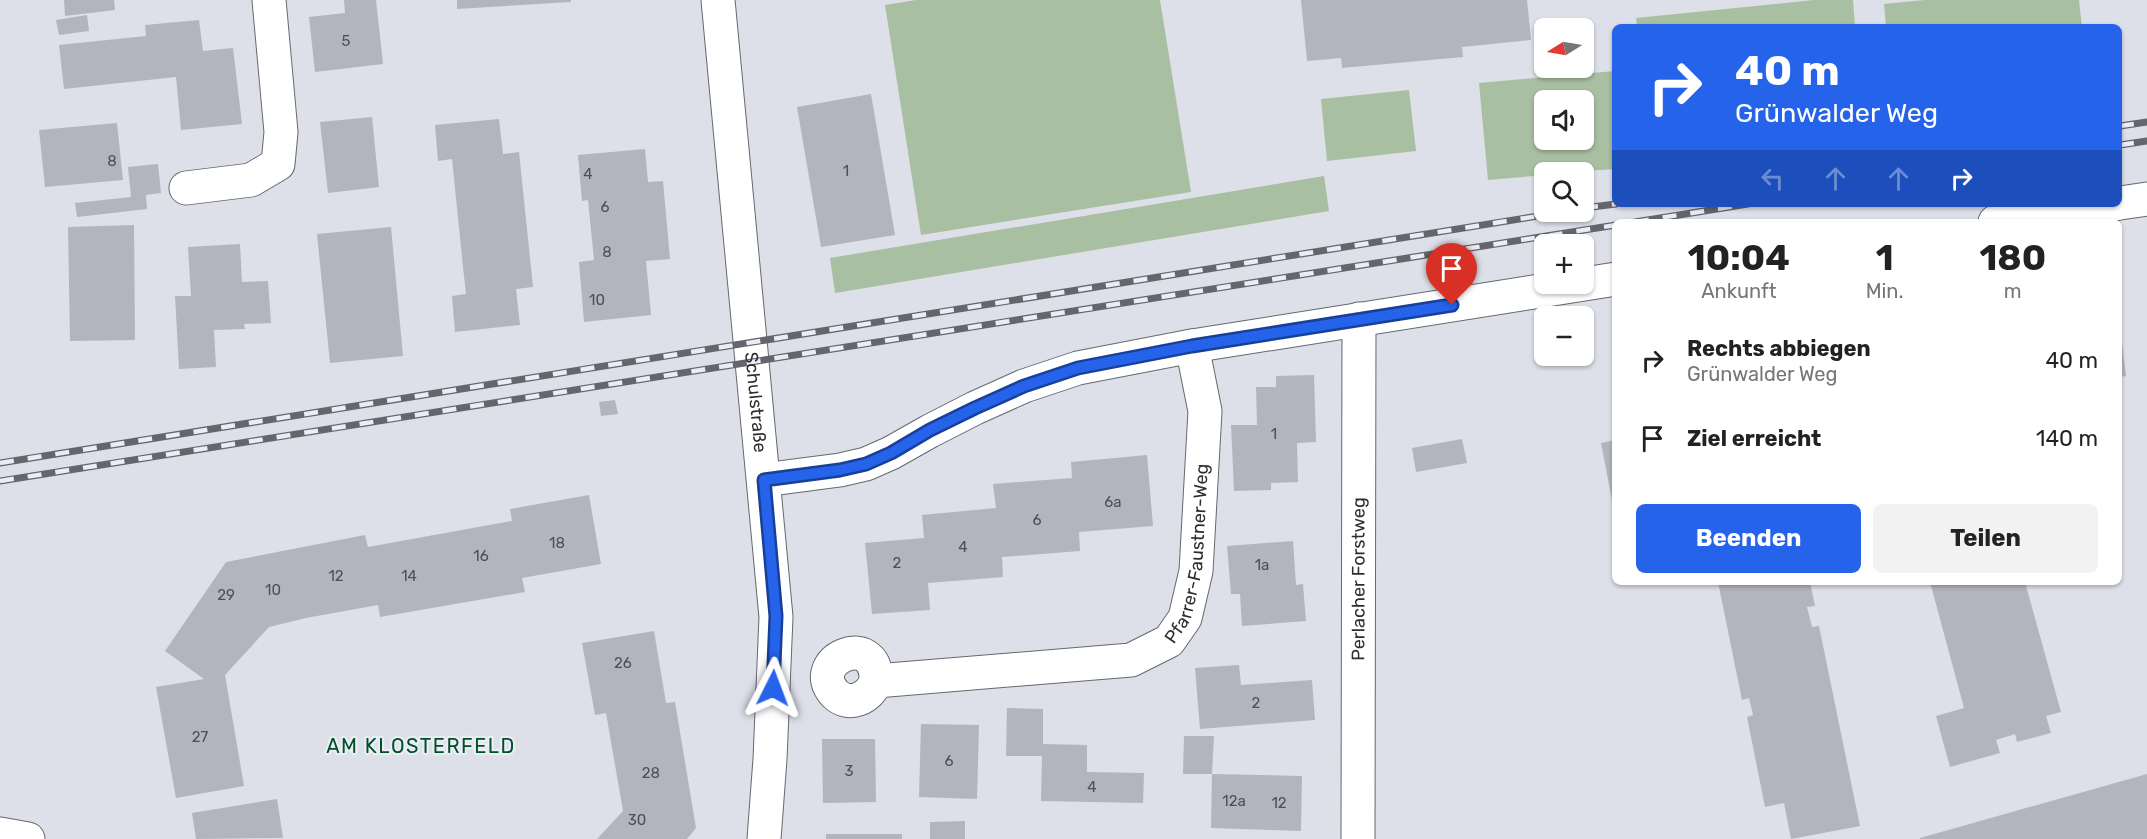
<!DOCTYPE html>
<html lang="de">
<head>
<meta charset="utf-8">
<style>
	:root { --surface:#fff; --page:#f2f2f2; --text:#222; --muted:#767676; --accent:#2563eb }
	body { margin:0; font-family:Rubik,sans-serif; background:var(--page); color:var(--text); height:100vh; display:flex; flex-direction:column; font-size:22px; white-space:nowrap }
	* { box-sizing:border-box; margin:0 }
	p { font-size:20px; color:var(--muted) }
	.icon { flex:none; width:33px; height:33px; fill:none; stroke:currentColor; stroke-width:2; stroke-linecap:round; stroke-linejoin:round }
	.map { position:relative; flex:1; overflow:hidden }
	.drawer { position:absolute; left:1612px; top:219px; width:510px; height:366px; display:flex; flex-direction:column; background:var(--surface); border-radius:9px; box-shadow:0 2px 4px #0004 }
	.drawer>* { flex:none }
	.banner { position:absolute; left:1612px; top:24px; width:510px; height:183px; border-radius:9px; box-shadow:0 2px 4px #0004; background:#2563eb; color:#fff; overflow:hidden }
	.needle { width:39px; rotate:259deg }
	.tools { position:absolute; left:1534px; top:18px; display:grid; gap:12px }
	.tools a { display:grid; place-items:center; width:60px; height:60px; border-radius:9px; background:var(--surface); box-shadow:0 2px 4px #0004; font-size:30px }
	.pin { position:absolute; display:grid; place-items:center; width:51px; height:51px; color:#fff; margin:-62px -26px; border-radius:50% 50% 50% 0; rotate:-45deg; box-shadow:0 0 6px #0007 }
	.pin .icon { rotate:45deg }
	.me { position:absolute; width:66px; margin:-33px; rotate:3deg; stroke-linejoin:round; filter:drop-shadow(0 0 4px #0008) }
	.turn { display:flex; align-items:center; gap:21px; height:126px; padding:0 24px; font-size:27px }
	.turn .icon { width:78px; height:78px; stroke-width:2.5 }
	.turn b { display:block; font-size:42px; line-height:51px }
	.lanes { display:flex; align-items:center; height:57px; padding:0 24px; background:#0003; justify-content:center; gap:30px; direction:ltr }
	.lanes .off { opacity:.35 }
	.eta { display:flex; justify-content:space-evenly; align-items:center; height:102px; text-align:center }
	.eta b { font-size:36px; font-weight:700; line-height:42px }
	.cta { display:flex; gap:12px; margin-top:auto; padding:12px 24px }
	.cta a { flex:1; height:69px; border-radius:9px; background:var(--accent); color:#fff; font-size:24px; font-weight:700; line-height:69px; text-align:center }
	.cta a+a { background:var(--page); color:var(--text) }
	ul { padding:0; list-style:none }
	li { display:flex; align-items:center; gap:18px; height:78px; padding:0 24px }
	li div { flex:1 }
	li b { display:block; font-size:22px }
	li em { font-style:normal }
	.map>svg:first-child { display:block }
	.green { fill:#a9bfa1; fill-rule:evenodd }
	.building { fill:#b3b5be }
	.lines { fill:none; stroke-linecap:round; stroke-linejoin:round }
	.minor-casing { stroke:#666870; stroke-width:35 }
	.minor { stroke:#fff; stroke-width:33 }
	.rail-casing { stroke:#65666c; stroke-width:7 }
	.rail { stroke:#eaedf6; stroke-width:4.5; stroke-dasharray:14; stroke-linecap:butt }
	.route-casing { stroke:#184099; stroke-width:15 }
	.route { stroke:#2563eb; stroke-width:10 }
	.labels { text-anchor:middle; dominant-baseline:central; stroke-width:4.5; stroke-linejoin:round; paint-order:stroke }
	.number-label { font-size:15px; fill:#4e5055 }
	.street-label { font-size:18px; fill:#2d2e32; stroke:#eaedf6 }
	.neighbourhood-label { font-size:20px; letter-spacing:1.5px; fill:#005025; stroke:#eaedf6 }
</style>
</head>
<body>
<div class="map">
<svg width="2147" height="839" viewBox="0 0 2147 839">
	<rect width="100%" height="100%" fill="#dddfe9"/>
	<path class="green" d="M916,0h244l31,192 -270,43 -36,-230z
		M1814,0h39l2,27h-218l-1,-9z
		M1925,0h154l3,27h-196l-2,-23z
		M1615,71v98l-43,3h-27v3l-57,5 -9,-97zM1584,100v40h-39v-40z
		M1409,90l7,61 -89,10 -6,-62z
		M1324,176l5,35 -494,82 -5,-35z"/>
	<path class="building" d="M64,0h50l1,10 -50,6z
		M344,0h32l7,64 -68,8 -6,-55 36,-4z
		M457,0h114v2l-114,7z
		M1301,0h226l4,40 -69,7 1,10 -121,11 -1,-10 -34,3z
		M87,15l2,16 -30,4 -3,-15z
		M199,20l4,31 30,-3 9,76 -61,6 -5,-53 -112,12 -5,-44 87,-9 -1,-11z
		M871,94l24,141 -74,12 -24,-140z
		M372,117l7,70 -51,6 -8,-71z
		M499,119l4,35 16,-2 14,135 -17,2 4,36 -65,7 -3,-36 14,-2 -3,-27 -11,-108 -14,2 -3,-36z
		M117,123l6,57 -78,7 -6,-57z
		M645,149l3,33 15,-1 7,78 -24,2 5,54 -67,7 -5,-60 15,-2 -6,-60 -6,1 -4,-46z
		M158,164l3,29 -15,2 1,14 -70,8 -2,-14 56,-6 -3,-30z
		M134,225l1,115 -65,1 -2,-114z
		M391,227l12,129 -73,7 -13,-129z
		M240,244l2,38 26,-1 3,42 -27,1 1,5 -31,1 2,37 -37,2 -4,-73h16l-3,-49z
		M2120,334h1l5,42 -6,1z
		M1314,375l2,67 -19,1 1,39 -27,1v7l-37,1 -3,-66h26l-1,-38h20v-11z
		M615,400l3,14 -17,2 -2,-14z
		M1462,439l5,24 -51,9 -4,-24z
		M1616,440v71h-2l-13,-68z
		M1147,455l6,71 -74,6 1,19 -78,6 1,20 -75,6 2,27 -58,4 -7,-71 59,-5 -2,-23 74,-7 -3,-24 79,-6 -1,-16z
		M589,495l12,69 -79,14 3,14 -145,25 -2,-12 -72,13 -37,9 -44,48 19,111 -68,12 -20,-111 48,-8 -39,-28 61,-89 139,-27 3,12 144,-26 -2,-12z
		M1293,541l3,44 7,-1 3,37 -64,5 -2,-32h-9l-4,-48z
		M1718,582h92l5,24 -8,1 5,20 7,-1 41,200 -69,13 -7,-36 -19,4 -18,-90 6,-2 -4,-17 -7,2z
		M1930,582h95l36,130 -15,4 5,17 -34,9 -2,-8 -19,6 4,13 -50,14 -14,-51 28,-8z
		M654,631l12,72 9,-1 21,126 -9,11h-90l26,-28 -17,-98 -11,2 -13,-72z
		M1239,665l2,20 71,-5 3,40 -115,9 -5,-61z
		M1007,708l36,1v35l44,1v27l57,1 -1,30 -102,-2 1,-45h-36z
		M921,724l58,1 -2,74 -58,-2z
		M1184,736h30l-2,38 90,2 -1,55 -90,-3 1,-54h-29z
		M822,739h53l1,63 -53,1z
		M2147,774v65h-227v-1z
		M277,799l6,39 -87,1 -4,-26z
		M965,821v18h-35v-17z
		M826,834h76v5h-76z"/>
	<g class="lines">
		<defs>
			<g id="minor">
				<path id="s1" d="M718,0l58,617 -6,142 -6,80"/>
				<path d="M186,188l65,-8 27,-16 3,-32 -12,-132"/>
				<path d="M2120,203l27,-4"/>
				<path d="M1995,222l120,-18"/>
				<path d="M764,480l76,-10 26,-6 25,-11 39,-22 45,-23 49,-22 54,-18 114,-22 424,-67"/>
				<path id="s2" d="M876,681c1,-53 -72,-20 -41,13 14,14 35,4 41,-13l255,-21 38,-19 16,-23 11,-47 9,-160 -13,-65"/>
				<path d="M0,834l28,5"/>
				<path id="s3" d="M1358,839l1,-520"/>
			</g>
		</defs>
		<use href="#minor" class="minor-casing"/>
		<use href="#minor" class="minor"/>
		<defs>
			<path id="rail" d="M2120,126l27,-4
				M2120,145l27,-4
				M1584,208l32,-4
				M1635,222l113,-18
				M0,463l1563,-251
				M0,481l1616,-256"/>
		</defs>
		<use href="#rail" class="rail-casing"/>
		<use href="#rail" class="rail"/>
	</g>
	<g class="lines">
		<defs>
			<path id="route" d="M773,688l3,-72 -12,-136 76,-10 26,-6 25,-11 39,-23 45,-22 49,-22 54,-18 114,-22 260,-41"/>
		</defs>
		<use href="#route" class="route-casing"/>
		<use href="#route" class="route"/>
	</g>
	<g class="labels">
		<g class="number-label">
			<text x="346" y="41">5</text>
			<text x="112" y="161">8</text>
			<text x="846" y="171">1</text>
			<text x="588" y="174">4</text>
			<text x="605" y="207">6</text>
			<text x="607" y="252">8</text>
			<text x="597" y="300">10</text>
			<text x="1274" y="434">1</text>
			<text x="1113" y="502">6a</text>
			<text x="1037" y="520">6</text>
			<text x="557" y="543">18</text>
			<text x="963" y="547">4</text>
			<text x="481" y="556">16</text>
			<text x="897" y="563">2</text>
			<text x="1262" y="565">1a</text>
			<text x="336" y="576">12</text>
			<text x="409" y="576">14</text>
			<text x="273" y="590">10</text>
			<text x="226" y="595">29</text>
			<text x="623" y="663">26</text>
			<text x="1256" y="703">2</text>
			<text x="200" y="737">27</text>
			<text x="949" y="761">6</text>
			<text x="849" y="771">3</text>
			<text x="651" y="773">28</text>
			<text x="1092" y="787">4</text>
			<text x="1234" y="801">12a</text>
			<text x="1279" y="803">12</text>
			<text x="637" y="820">30</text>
		</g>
		<g class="street-label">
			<text stroke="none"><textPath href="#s1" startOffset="404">Schulstraße</textPath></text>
			<text stroke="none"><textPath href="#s2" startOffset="540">Pfarrer-Faustner-Weg</textPath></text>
			<text stroke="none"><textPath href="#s3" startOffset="260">Perlacher Forstweg</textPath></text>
		</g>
		<g class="neighbourhood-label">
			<text x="421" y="746">AM KLOSTERFELD</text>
		</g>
	</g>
</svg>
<div class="tools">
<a><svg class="needle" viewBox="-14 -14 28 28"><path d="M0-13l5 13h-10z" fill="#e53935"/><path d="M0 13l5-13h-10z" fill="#767676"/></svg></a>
<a><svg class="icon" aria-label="sound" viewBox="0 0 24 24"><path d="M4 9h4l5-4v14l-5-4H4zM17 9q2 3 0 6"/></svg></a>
<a><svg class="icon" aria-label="search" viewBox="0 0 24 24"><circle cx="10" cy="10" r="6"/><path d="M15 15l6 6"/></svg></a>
<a>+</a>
<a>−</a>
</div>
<div class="pin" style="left:1452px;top:305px;background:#d93025"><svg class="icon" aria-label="arrive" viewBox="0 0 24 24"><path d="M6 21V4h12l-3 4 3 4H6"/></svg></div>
<svg class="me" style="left:773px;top:688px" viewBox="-20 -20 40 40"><path d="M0-17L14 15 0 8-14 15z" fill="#2563eb" stroke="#fff" stroke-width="4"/></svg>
<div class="banner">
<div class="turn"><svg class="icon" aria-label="right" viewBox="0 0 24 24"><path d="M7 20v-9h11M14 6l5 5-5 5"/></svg><div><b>40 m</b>Grünwalder Weg</div></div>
<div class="lanes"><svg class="icon off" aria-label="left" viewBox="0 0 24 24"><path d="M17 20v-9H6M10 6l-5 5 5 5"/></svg><svg class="icon off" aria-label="ahead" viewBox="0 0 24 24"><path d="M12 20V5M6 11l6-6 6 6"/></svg><svg class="icon off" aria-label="ahead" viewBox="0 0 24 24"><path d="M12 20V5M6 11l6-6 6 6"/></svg><svg class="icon" aria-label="right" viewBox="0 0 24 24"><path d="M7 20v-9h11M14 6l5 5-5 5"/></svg></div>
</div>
<section class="drawer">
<div class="eta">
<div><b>10:04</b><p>Ankunft</p></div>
<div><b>1</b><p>Min.</p></div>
<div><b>180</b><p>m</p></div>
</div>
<ul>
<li><svg class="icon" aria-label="right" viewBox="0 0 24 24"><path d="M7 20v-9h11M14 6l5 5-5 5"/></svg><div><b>Rechts abbiegen</b><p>Grünwalder Weg</p></div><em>40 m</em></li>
<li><svg class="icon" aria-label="arrive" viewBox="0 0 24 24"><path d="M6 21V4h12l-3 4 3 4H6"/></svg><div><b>Ziel erreicht</b></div><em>140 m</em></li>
</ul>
<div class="cta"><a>Beenden</a><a>Teilen</a></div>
</section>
</div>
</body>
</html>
